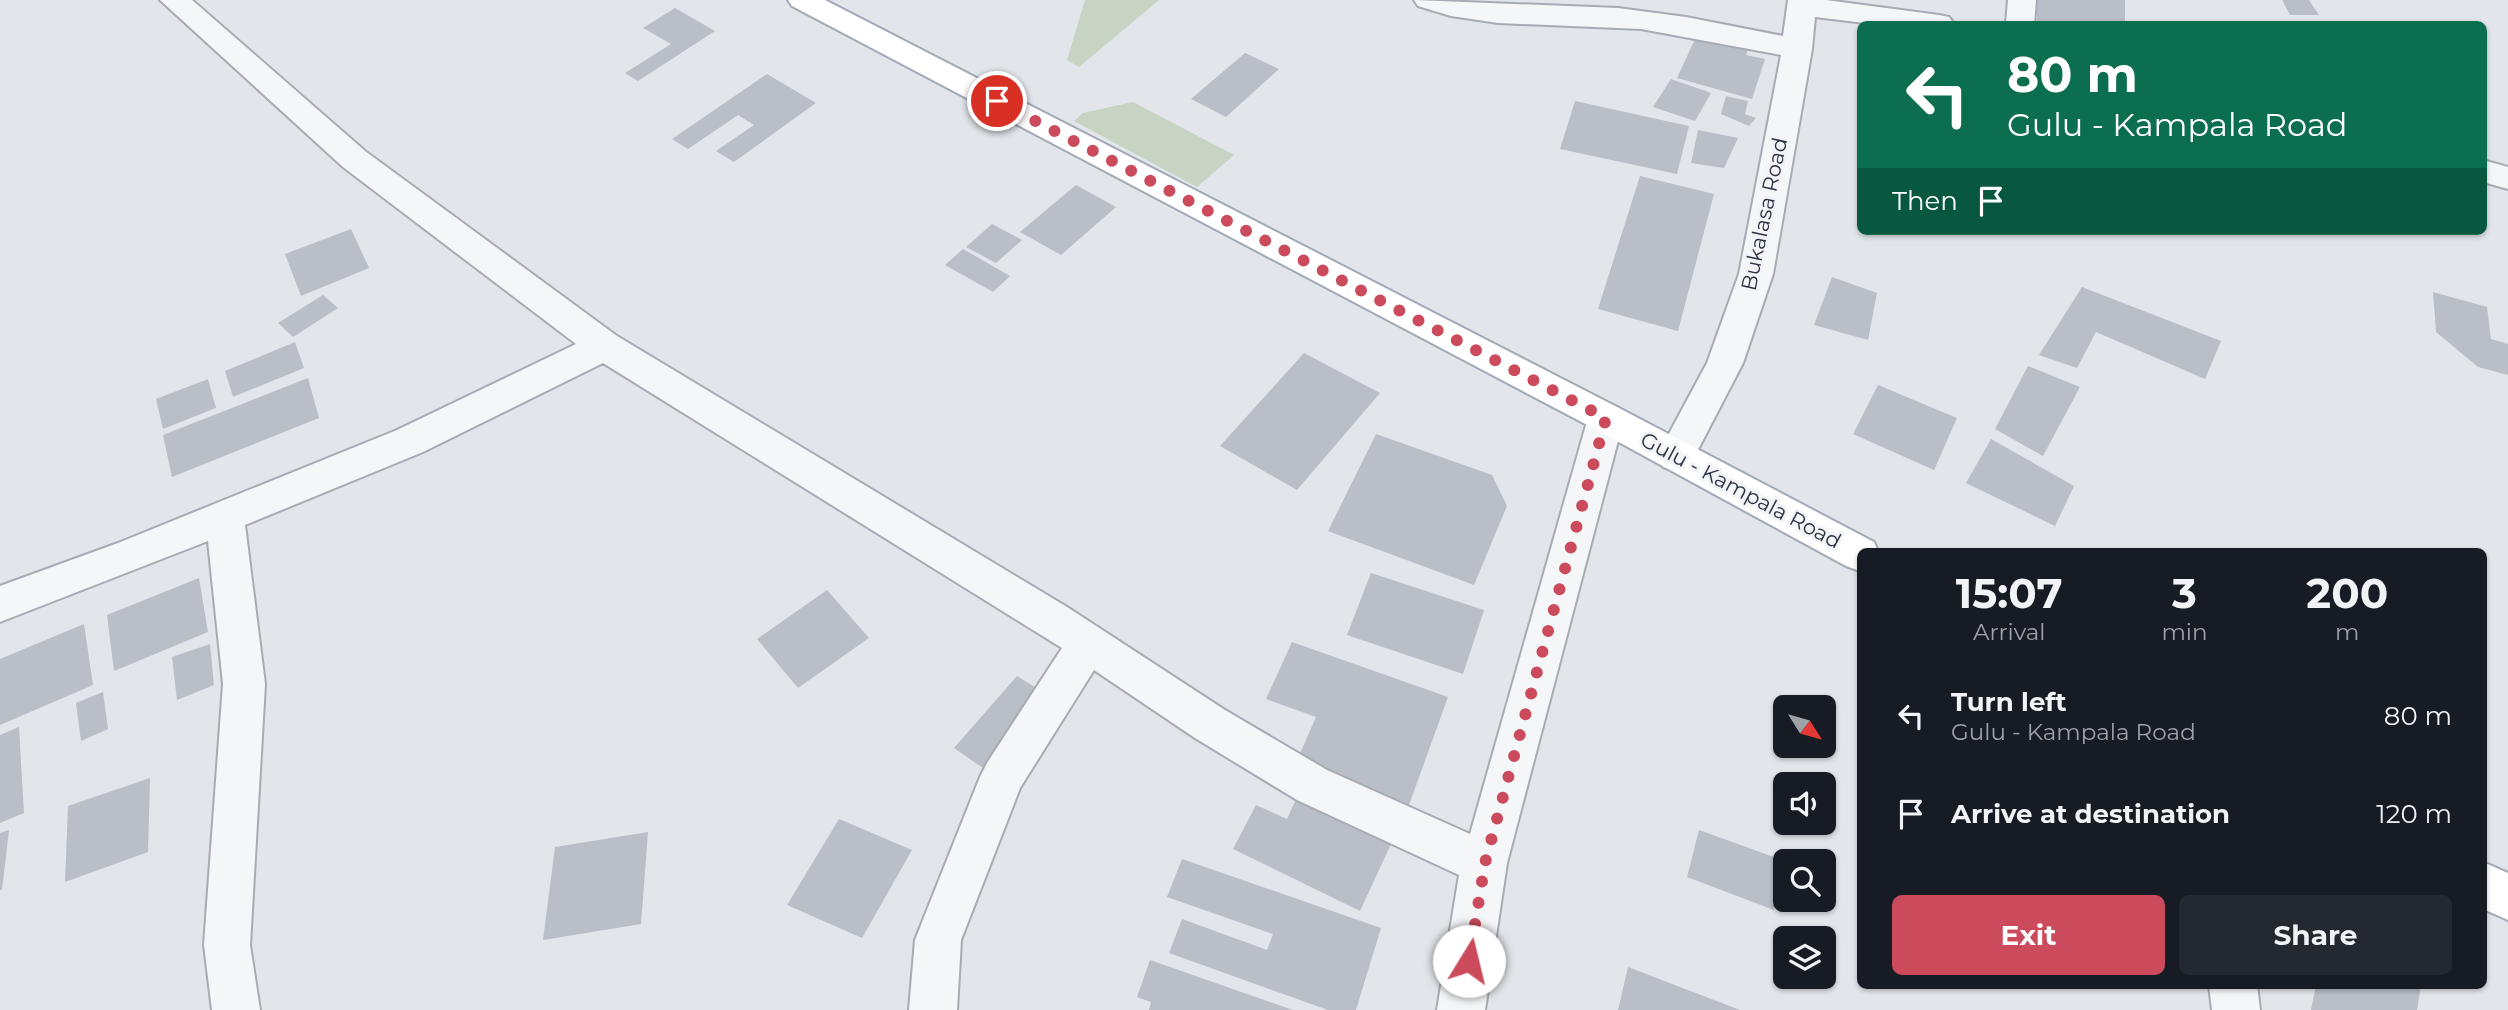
<!DOCTYPE html>
<html lang="en">
<head>
<meta charset="utf-8">
<style>
	:root { --surface:#171b24; --page:#242831; --text:#f1f3f6; --muted:#9ea1a6; --accent:#cb4b5c }
	body { margin:0; font-family:Montserrat,sans-serif; background:var(--page); color:var(--text); height:100vh; display:flex; flex-direction:column; font-size:26px; white-space:nowrap }
	* { box-sizing:border-box; margin:0 }
	p { font-size:23px; color:var(--muted) }
	.icon { flex:none; width:38px; height:38px; fill:none; stroke:currentColor; stroke-width:2; stroke-linecap:round; stroke-linejoin:round }
	.map { position:relative; flex:1; overflow:hidden }
	.drawer { position:absolute; left:1857px; top:548px; width:630px; height:441px; display:flex; flex-direction:column; background:var(--surface); border-radius:10px; box-shadow:0 2px 5px #0004 }
	.drawer>* { flex:none }
	.guide { position:absolute; left:1857px; top:21px; width:630px; height:214px; border-radius:10px; box-shadow:0 2px 5px #0004; background:#0b6e4f; color:#fff; overflow:hidden }
	.needle { width:46px; rotate:127deg }
	.buttons { position:absolute; left:1773px; top:695px; display:grid; gap:14px }
	.buttons a { display:grid; place-items:center; width:63px; height:63px; border-radius:10px; background:var(--surface); box-shadow:0 2px 5px #0004; font-size:35px }
	.pin { position:absolute; display:grid; place-items:center; width:60px; height:60px; color:#fff; margin:-30px; border:4px solid #fff; border-radius:50%; box-shadow:0 2px 7px #0007 }
	.me { position:absolute; width:77px; margin:-38px; rotate:9deg; stroke-linejoin:round; filter:drop-shadow(0 0 5px #0008) }
	.turn { display:flex; align-items:center; gap:24px; height:147px; padding:0 35px; font-size:32px }
	.turn .icon { width:91px; height:91px; stroke-width:2.5 }
	.turn b { display:block; font-size:49px; line-height:60px }
	.then { display:flex; align-items:center; height:66px; padding:0 35px; background:#0003; gap:14px; font-size:26px }
	.eta { display:flex; justify-content:space-evenly; align-items:center; height:119px; text-align:center }
	.eta b { font-size:42px; font-weight:700; line-height:49px }
	.button { display:flex; gap:14px; margin-top:auto; padding:14px 35px }
	.button a { flex:1; height:80px; border-radius:10px; background:var(--accent); color:#fff; font-size:28px; font-weight:700; line-height:80px; text-align:center }
	.button a+a { background:var(--page); color:var(--text) }
	ul { padding:0; list-style:none }
	li { display:flex; align-items:center; gap:21px; height:98px; padding:0 35px }
	li div { flex:1 }
	li b { display:block; font-size:26px }
	li em { font-style:normal }
	.map>svg:first-child { display:block }
	.green { fill:#c7d4c3 }
	.building { fill:#b9bec7 }
	.lines { fill:none; stroke-linecap:round; stroke-linejoin:round }
	.minor-casing { stroke:#a7acb4; stroke-width:4 }
	.major-casing { stroke:#a2a9b6; stroke-width:4 }
	.minor { fill:#f5f6f8; fill-rule:evenodd }
	.major { fill:#fff; fill-rule:evenodd }
	.route { stroke:#cb4b5c; stroke-width:12; stroke-dasharray:0 21.6 }
	.labels { text-anchor:middle; dominant-baseline:central; stroke-width:6; stroke-linejoin:round; paint-order:stroke }
	.street-label { font-size:21px; fill:#2b3342; stroke:#f2f4f7 }
</style>
</head>
<body>
<div class="map">
<svg width="2508" height="1010" viewBox="0 0 2508 1010">
	<rect width="100%" height="100%" fill="#e2e5ea"/>
	<path class="green" d="M1085,0h74l-80,67 -12,-7z
		M1133,102l101,53 -37,32 -123,-66 9,-8z"/>
	<path class="building" d="M2037,0h88v24h-88z
		M2282,0h27l10,15h-29z
		M675,8l40,23 -77,50 -13,-8 46,-29 -28,-16z
		M1696,37l53,10 -3,8 19,4 -13,40 -75,-21z
		M1245,53l34,16 -53,48 -35,-18z
		M767,74l49,29 -82,59 -18,-11 38,-26 -16,-10 -50,34 -16,-10z
		M1671,79l40,14 -16,28 -42,-14z
		M1726,96l22,5 -3,13 11,4 -7,8 -28,-12z
		M1575,101l114,25 -12,48 -117,-25z
		M1698,130l40,8 -14,30 -33,-5z
		M1640,176l74,18 -36,137 -80,-22z
		M1076,185l40,22 -55,48 -41,-23z
		M992,224l30,16 -26,23 -30,-16z
		M351,229l18,39 -68,28 -16,-42z
		M963,249l47,27 -17,16 -48,-27z
		M1832,277l45,16 -9,47 -54,-15z
		M2082,287l139,54 -16,38 -109,-47 -19,36 -38,-13z
		M2433,292l54,15 4,32 17,5v31l-30,-8 -42,-35z
		M323,295l15,13 -45,29 -15,-14z
		M295,342l9,26 -71,29 -8,-26z
		M1304,353l76,40 -83,97 -77,-44z
		M2028,366l52,21 -37,69 -48,-27z
		M308,378l11,40 -147,59 -9,-42z
		M208,379l8,29 -53,21 -7,-30z
		M1878,385l79,33 -23,52 -81,-36z
		M1376,434l116,41 15,31 -33,79 -146,-54z
		M1991,439l83,47 -19,40 -89,-43z
		M1371,573l113,37 -21,64 -116,-39z
		M199,578l9,54 -94,39 -7,-56z
		M827,590l42,48 -71,50 -41,-49z
		M84,624l9,61 -93,40v-66z
		M1292,642l156,55 -39,108 -113,-42 20,-46 -50,-18z
		M210,644l4,41 -37,15 -5,-43z
		M1017,676l29,18 -63,74 -29,-20z
		M103,692l5,37 -27,12 -5,-38z
		M19,727l5,86 -24,10v-88z
		M150,778l-2,74 -83,30 3,-76z
		M1296,799l95,45 -31,67 -127,-62 23,-44 31,14z
		M839,819l73,31 -50,88 -75,-33z
		M9,830l-7,60h-2v-57z
		M1699,830l86,31 -11,49 -87,-33z
		M648,832l-7,92 -98,16 12,-93z
		M1182,859l199,69 -25,82h-28l-159,-57 13,-34 85,31 6,-16 -106,-37z
		M1150,960l143,50h-144l2,-8 -14,-5z
		M1628,967l112,43h-122z
		M2316,985h105l-4,25h-106z"/>
	<g class="lines">
		<defs>
			<path id="minor" d="M160,0h32l173,151 252,185 450,271 158,103 102,60 143,64 118,-416 5,-10 13,-5 13,5 5,10 -117,445 -22,147h-48l22,-135 -162,-75 -102,-62 -101,-68 -74,118 -59,152 -4,70h-48l6,-70 65,-163 7,-14 75,-115 -459,-285 -180,89 -178,73 20,159 -15,261 10,65h-48l-8,-65 19,-261 -15,-143 -208,81v-36l118,-43 279,-113 179,-86 -233,-177z
				M1414,0l204,8 68,9 97,19 5,-36h38l113,15 10,2 5,7h-81l-58,-7 -3,32 -39,225 -30,89 -54,104 -13,4 -13,-4 -6,-11 50,-93 32,-89 42,-219 -140,-26 -143,-6 -47,-7 -33,-10z
				M2008,0h28l-2,24h-28z
				M2483,160l25,7v22l-25,-7z
				M2209,985h48l3,25h-48z"/>
			<path id="major" d="M788,0h37l794,408 255,134 4,9h-18v20l-14,-5 -253,-138 -801,-422z
				M2483,862l25,11v47l-25,-11z"/>
		</defs>
		<use href="#minor" class="minor-casing"/>
		<use href="#major" class="major-casing"/>
		<use href="#minor" class="minor"/>
		<use href="#major" class="major"/>
	</g>
	<g class="lines">
		<path class="route" d="M997,101l609,317 -121,445 -16,98"/>
	</g>
	<g class="labels">
		<g class="street-label">
			<text transform="translate(1764 214) rotate(-78)">Bukalasa Road</text>
			<text transform="translate(1741 490) rotate(28)">Gulu - Kampala Road</text>
		</g>
	</g>
</svg>
<div class="buttons">
<a><svg class="needle" viewBox="-14 -14 28 28"><path d="M0-13l5 13h-10z" fill="#e53935"/><path d="M0 13l5-13h-10z" fill="#9ea1a6"/></svg></a>
<a><svg class="icon" aria-label="sound" viewBox="0 0 24 24"><path d="M4 9h4l5-4v14l-5-4H4zM17 9q2 3 0 6"/></svg></a>
<a><svg class="icon" aria-label="search" viewBox="0 0 24 24"><circle cx="10" cy="10" r="6"/><path d="M15 15l6 6"/></svg></a>
<a><svg class="icon" aria-label="layers" viewBox="0 0 24 24"><path d="M12 4l9 5-9 5-9-5zM3 14l9 5 9-5"/></svg></a>
</div>
<div class="pin" style="left:997px;top:101px;background:#d93025"><svg class="icon" aria-label="arrive" viewBox="0 0 24 24"><path d="M6 21V4h12l-3 4 3 4H6"/></svg></div>
<svg class="me" style="left:1469px;top:961px" viewBox="-20 -20 40 40"><circle r="19" fill="#fff"/><path d="M0-13L10 11 0 6-10 11z" fill="#cb4b5c"/></svg>
<div class="guide">
<div class="turn"><svg class="icon" aria-label="left" viewBox="0 0 24 24"><path d="M17 20v-9H6M10 6l-5 5 5 5"/></svg><div><b>80 m</b>Gulu - Kampala Road</div></div>
<div class="then">Then<svg class="icon" aria-label="arrive" viewBox="0 0 24 24"><path d="M6 21V4h12l-3 4 3 4H6"/></svg></div>
</div>
<section class="drawer">
<div class="eta">
<div><b>15:07</b><p>Arrival</p></div>
<div><b>3</b><p>min</p></div>
<div><b>200</b><p>m</p></div>
</div>
<ul>
<li><svg class="icon" aria-label="left" viewBox="0 0 24 24"><path d="M17 20v-9H6M10 6l-5 5 5 5"/></svg><div><b>Turn left</b><p>Gulu - Kampala Road</p></div><em>80 m</em></li>
<li><svg class="icon" aria-label="arrive" viewBox="0 0 24 24"><path d="M6 21V4h12l-3 4 3 4H6"/></svg><div><b>Arrive at destination</b></div><em>120 m</em></li>
</ul>
<div class="button"><a>Exit</a><a>Share</a></div>
</section>
</div>
</body>
</html>
